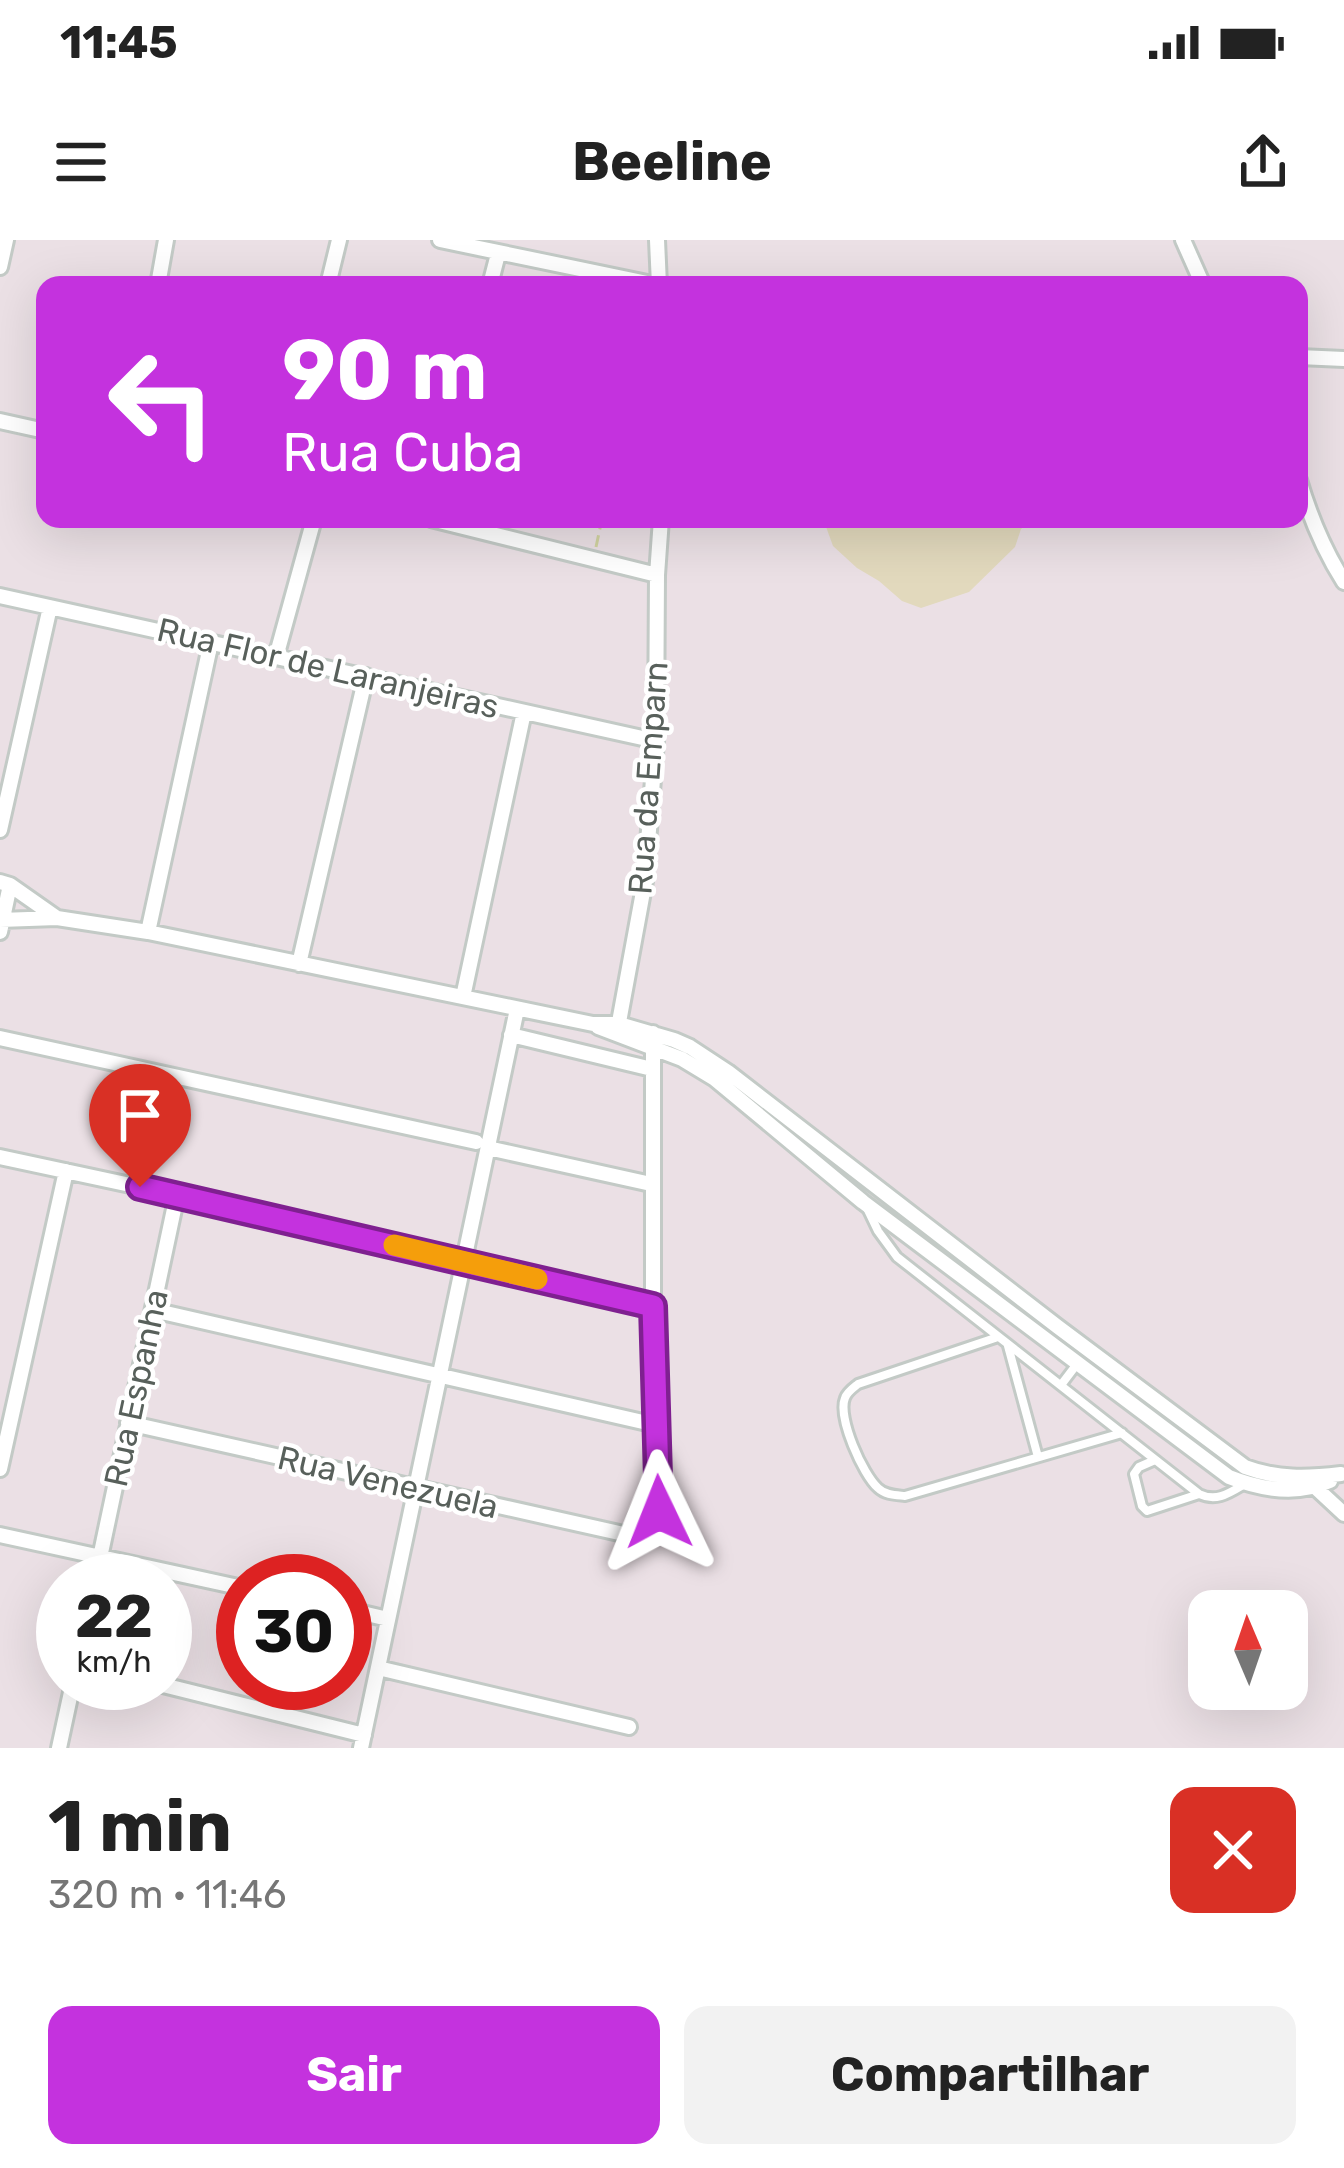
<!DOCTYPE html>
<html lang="pt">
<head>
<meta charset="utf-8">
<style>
	:root { --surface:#fff; --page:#f2f2f2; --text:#222; --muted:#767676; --accent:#c432de }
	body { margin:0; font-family:Rubik,sans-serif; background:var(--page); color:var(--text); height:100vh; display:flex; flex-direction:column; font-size:45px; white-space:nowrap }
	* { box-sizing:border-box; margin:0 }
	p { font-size:39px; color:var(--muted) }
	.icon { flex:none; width:66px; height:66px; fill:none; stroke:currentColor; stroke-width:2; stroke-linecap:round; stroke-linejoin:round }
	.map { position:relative; height:1508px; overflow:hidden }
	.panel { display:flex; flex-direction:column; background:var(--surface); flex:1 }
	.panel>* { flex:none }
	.banner { position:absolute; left:36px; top:36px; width:1272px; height:252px; border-radius:24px; box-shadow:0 12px 48px #0002; background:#c432de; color:#fff; overflow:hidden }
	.needle { width:78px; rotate:358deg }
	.buttons { position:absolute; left:1188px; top:1350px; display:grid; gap:24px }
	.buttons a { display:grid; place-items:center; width:120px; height:120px; border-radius:24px; background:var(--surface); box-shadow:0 12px 48px #0002; font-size:60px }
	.speed { position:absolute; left:36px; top:1314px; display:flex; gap:24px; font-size:60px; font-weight:700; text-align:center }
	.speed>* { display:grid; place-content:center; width:156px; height:156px; border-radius:50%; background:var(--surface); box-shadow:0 12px 48px #0002; line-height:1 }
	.speed small { font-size:30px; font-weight:400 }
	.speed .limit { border:18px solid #d22; background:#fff; color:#111 }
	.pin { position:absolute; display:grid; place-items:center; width:102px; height:102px; color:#fff; margin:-123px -51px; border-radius:50% 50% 50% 0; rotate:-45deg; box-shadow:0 0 12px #0007 }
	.pin .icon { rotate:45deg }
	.me { position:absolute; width:132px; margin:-66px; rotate:358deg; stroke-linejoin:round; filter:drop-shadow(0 0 9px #0008) }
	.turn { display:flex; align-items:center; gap:42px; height:252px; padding:0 48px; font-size:54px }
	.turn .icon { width:156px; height:156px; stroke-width:2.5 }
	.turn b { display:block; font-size:84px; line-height:102px }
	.round { display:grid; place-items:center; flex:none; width:126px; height:126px; border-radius:24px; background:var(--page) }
	.summary { display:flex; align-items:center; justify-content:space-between; height:204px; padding:0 48px }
	h1 { font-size:72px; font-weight:700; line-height:90px }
	.action { display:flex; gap:24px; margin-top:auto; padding:24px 48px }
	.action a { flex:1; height:138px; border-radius:24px; background:var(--accent); color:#fff; font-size:48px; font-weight:700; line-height:138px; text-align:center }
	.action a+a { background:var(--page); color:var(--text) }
	.status { display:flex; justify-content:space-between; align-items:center; height:84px; padding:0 60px; background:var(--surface); direction:ltr }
	.status svg { height:33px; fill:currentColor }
	header { display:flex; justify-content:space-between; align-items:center; height:156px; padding:0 48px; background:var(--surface); font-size:54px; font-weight:700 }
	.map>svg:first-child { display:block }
	.green { fill:#e2d9bd }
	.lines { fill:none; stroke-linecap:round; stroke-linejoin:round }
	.service-casing { stroke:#c3cac6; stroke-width:14 }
	.minor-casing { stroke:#c3cac6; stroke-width:20 }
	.path { stroke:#d1d3a1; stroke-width:3; stroke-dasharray:12 6; stroke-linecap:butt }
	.service { stroke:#fff; stroke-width:8 }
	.minor { stroke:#fff; stroke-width:14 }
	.route-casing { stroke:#7f2090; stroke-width:30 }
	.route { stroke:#c432de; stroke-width:21 }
	.slow { stroke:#f59e0b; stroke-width:21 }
	.labels { text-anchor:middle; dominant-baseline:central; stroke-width:9; stroke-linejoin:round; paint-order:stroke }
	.street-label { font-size:33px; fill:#58605b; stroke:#fff }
</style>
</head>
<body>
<div class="status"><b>11:45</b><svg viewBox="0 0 49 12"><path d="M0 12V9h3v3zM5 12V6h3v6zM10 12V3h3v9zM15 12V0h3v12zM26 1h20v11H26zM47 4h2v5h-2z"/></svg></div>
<header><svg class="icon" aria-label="menu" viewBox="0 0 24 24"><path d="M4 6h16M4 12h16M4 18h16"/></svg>Beeline<svg class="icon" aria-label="share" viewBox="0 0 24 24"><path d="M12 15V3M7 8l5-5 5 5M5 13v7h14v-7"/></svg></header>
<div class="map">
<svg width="1344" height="1508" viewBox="0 0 1344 1508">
	<rect width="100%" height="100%" fill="#ebe0e5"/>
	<path class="green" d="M820,279h213l-12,10 -6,18 -46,45 -48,16 -19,-7 -23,-20 -22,-13 -24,-22 -8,-22z"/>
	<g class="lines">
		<defs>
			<path id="service" d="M867,968l11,23 19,26 302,237c17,8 29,0 44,-9
				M998,1097l-140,47c-5,4 -11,8 -13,14 -8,19 18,77 33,90 7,7 18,7 27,8l217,-63
				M1008,1106l30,111
				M1061,1145l16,-21
				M1155,1220l-16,7 -5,7 8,32 5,5 52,-17"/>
			<path id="minor" d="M440,0l217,45
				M657,0l2,45
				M1183,0l20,45
				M0,27l6,-27
				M158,45l8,-45
				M328,45l11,-45
				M490,45l8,-31
				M1299,117l45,2
				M0,181l45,10
				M1299,240c11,37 24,69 45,102
				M431,279l226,56
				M0,356l656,145
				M276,417l38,-138
				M0,590l50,-223
				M0,642l10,3 47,33
				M0,680l57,-2 91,14 445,92h26l55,16 16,7 38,25 330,255 187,140c32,12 62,11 96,7
				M0,692l10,-47
				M148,692l63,-290
				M299,724l67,-288
				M463,757l61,-285
				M598,787l84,32 33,20 148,123 366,275c33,13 68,19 101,4
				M617,793l28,-152 11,-140 1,-166 4,-56
				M511,795l141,34
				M0,798l476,104
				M488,908l163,36
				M0,917l177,38 476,111
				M166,1073l490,112
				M128,1183l500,112 20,-3 8,-9 3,-11 -6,-206v-273
				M0,1229l66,-298
				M1315,1247l29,27
				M0,1295l243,53
				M95,1341l82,-386
				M345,1369l43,10
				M378,1428l251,59
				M155,1443l209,52
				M59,1508l14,-65
				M361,1508l156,-739"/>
		</defs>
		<use href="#service" class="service-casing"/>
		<use href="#minor" class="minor-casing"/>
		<path class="path" d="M596,307l6,-28"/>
		<use href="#service" class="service"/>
		<use href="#minor" class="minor"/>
	</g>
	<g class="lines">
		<defs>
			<path id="route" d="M140,947l513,119 6,206"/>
		</defs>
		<use href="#route" class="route-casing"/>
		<use href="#route" class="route"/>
		<path class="slow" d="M394,1005l143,34"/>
	</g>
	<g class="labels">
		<g class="street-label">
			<text transform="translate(328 428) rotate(13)">Rua Flor de Laranjeiras</text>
			<text transform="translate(648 538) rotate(-86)">Rua da Emparn</text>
			<text transform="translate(136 1148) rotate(-78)">Rua Espanha</text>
			<text transform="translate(388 1242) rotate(13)">Rua Venezuela</text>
		</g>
	</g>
</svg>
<div class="buttons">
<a><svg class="needle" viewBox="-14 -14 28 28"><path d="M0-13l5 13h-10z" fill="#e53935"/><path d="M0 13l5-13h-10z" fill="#767676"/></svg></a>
</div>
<div class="speed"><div>22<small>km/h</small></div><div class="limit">30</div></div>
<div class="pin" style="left:140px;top:947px;background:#d93025"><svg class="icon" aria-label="arrive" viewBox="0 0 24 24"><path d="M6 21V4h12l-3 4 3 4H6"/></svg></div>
<svg class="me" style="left:659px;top:1272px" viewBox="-20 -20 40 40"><path d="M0-17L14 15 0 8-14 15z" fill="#c432de" stroke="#fff" stroke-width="4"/></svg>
<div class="banner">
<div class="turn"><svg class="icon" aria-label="left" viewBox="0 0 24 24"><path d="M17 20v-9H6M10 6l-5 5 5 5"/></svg><div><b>90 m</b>Rua Cuba</div></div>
</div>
</div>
<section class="panel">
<div class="summary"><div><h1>1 min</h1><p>320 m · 11:46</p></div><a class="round" style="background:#d93025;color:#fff"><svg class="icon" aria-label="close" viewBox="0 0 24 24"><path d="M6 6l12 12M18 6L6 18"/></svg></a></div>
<div class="action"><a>Sair</a><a>Compartilhar</a></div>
</section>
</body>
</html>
